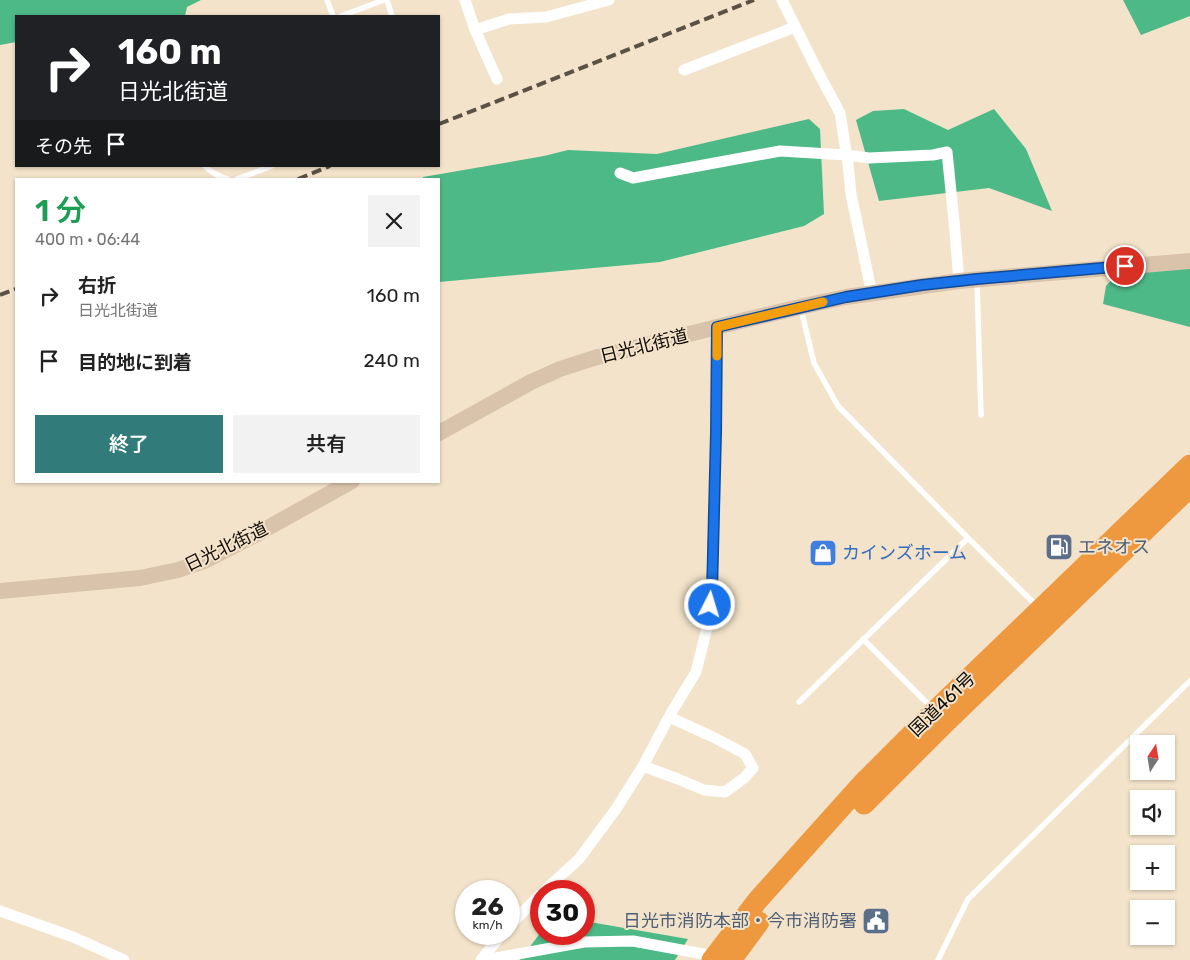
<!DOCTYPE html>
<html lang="ja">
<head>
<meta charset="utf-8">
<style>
	:root { --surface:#fff; --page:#f2f2f2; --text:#222; --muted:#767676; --accent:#317b7b }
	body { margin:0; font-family:Rubik,"Noto Sans JP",sans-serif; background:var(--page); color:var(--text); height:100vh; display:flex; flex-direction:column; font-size:19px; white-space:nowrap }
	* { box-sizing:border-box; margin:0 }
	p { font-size:16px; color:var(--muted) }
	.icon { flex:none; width:28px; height:28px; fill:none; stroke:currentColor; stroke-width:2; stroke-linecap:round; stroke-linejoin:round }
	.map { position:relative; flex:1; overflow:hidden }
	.sheet { position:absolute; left:15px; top:178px; width:425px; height:305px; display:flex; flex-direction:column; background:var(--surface); border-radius:0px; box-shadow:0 1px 4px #0004 }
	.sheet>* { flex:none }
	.guide { position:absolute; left:15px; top:15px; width:425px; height:152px; border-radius:0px; box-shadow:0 1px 4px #0004; background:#202124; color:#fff; overflow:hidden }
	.needle { width:32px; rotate:12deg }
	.tools { position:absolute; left:1130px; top:735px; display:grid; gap:10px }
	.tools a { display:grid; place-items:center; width:45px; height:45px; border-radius:0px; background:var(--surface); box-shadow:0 1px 4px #0004; font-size:25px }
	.speed { position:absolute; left:455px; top:880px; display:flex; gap:10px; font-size:25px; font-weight:700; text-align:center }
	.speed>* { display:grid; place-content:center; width:65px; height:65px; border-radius:50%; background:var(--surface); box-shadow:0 1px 4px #0004; line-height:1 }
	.speed small { font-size:12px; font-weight:400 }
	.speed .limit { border:8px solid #d22; background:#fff; color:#111 }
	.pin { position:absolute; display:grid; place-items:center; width:42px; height:42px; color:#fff; margin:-21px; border:2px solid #fff; border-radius:50%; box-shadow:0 1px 5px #0007 }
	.me { position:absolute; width:55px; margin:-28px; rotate:5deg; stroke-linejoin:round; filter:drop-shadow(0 0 4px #0008) }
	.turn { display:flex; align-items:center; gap:18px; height:105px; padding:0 20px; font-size:22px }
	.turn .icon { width:65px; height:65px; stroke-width:2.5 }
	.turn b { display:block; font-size:35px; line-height:42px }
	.then { display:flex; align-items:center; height:48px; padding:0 20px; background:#0003; gap:10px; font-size:19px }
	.round { display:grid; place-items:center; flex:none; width:52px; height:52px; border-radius:0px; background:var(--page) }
	.headline { display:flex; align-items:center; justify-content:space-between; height:85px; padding:0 20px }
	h1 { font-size:30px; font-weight:600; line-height:38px; color:#1e9e55 }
	.button { display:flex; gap:10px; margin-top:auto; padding:10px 20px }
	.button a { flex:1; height:58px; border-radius:0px; background:var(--accent); color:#fff; font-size:20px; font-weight:600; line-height:58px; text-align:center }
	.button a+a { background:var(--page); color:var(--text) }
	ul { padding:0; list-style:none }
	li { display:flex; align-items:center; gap:15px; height:65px; padding:0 20px }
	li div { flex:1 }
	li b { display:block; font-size:19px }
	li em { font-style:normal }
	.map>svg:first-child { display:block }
	.forest { fill:#4db987 }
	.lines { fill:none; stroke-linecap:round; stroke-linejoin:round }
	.lane { stroke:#fff; stroke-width:5.5 }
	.street { stroke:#fff; stroke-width:11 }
	.secondary { stroke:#dac3ab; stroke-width:16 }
	.highway { stroke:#ee983f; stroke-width:21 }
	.rail { stroke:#5a5144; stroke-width:4; stroke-dasharray:10 5; stroke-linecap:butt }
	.route-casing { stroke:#114b97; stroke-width:12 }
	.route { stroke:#1a73e8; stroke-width:9 }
	.slow { stroke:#f59e0b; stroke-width:9 }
	.labels { text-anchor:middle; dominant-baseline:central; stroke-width:4; stroke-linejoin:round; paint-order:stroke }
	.street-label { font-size:18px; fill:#110b04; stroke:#f3e3ca }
	.service-label { font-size:18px; fill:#4e5e75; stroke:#f3e3ca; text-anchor:start }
	.shop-label { font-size:18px; fill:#366cbe; stroke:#f3e3ca; text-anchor:start }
</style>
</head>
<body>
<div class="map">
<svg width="1190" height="960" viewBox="0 0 1190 960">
	<rect width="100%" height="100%" fill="#f3e3ca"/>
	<path class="forest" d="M0,0h201l-14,7 -2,9h-169v26l-16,3z
		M1123,0h67v16l-49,19z
		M904,109l44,21 46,-21 32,40 26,62 -63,-23 -110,13 -23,-81 17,-9z
		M809,119l11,10 4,85 -20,12 -144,36 -221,20v-103h-16v-2l121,-21 24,-6 89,4z
		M1190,261v66l-87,-23 3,-18 15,-17z
		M584,921l104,18 -13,21h-155l21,-28v2h43z"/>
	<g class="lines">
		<path class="lane" d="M327,0l6,16
			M387,0l5,16
			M341,16l43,-16
			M205,166c6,7 14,10 23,13
			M237,179l35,-13
			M977,281l4,134
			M801,309l13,54 24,43 130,132
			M863,639l69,69
			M799,702l169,-164 69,68
			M938,960l30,-61 222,-218"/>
		<path class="street" d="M465,0l10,30 22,49
			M782,0l35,70 23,43 8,51 3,30 21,100
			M475,30l34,-11 37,-2 63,-17
			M684,70l111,-43
			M620,173l13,5 147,-27 67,4 22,3 64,-3 14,-3 7,69 5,60
			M643,766l35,13 26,11 21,2 19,-14 9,-10 -8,-14 -32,-17 -44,-20
			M544,891l35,-32 37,-50 27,-43 28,-53 25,-41 10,-40 5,-41 5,-158 1,-106
			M0,911l73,26 51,23
			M509,926l32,-32
			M481,960l21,-26
			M485,960l99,-18 49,-1 86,16"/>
		<path class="secondary" d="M439,433l92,-51 29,-13 34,-11 151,-38 68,-16 33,-7 113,-16 231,-20
			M0,591l140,-13 38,-8 26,-9 51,-26 97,-54"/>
		<path class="highway" d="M864,804l83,-83 243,-234
			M712,960l45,-59 106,-118 72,-72 255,-246
			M731,960l28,-38"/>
		<path class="rail" d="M439,124l315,-124
			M298,179l32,-13
			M0,295l16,-6"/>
	</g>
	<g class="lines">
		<defs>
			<path id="route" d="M710,605l2,-14 4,-158 1,-106 129,-30 76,-12 55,-6 148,-13"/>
		</defs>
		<use href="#route" class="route-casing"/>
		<use href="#route" class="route"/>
		<path class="slow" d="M717,356v-29l106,-25"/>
	</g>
	<defs>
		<symbol id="fuel-square" viewBox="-11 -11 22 22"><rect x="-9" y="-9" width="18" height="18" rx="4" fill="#5c6f8a" stroke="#f3e3ca"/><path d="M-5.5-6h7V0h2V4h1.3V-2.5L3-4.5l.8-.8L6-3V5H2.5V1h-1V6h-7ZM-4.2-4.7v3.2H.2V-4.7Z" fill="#fff"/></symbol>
		<symbol id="shop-square" viewBox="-11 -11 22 22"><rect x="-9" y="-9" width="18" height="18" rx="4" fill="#3f7fe0" stroke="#f3e3ca"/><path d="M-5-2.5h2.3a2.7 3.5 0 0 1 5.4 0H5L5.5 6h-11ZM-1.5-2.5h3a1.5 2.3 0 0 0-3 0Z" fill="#fff"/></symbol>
		<symbol id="civic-square" viewBox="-11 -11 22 22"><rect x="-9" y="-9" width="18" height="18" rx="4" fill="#5c6f8a" stroke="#f3e3ca"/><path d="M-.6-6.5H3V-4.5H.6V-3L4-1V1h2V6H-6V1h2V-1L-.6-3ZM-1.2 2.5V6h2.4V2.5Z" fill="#fff"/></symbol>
	</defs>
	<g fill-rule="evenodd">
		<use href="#fuel-square" x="1043" y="531" width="32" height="32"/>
		<use href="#shop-square" x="807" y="537" width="32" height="32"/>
		<use href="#civic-square" x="860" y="905" width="32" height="32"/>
	</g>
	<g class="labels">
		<g class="street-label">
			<text transform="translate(644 346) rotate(-14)">日光北街道</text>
			<text transform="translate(226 547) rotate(-26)">日光北街道</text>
			<text transform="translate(942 704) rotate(-44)">国道461号</text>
		</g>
		<g class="service-label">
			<text x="1078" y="547">エネオス</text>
			<text x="857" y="921" text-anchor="end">日光市消防本部・今市消防署</text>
		</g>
		<g class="shop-label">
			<text x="842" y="553">カインズホーム</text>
		</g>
	</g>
</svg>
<div class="tools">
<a><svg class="needle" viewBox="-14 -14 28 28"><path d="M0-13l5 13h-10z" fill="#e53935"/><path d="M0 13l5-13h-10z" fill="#767676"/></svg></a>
<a><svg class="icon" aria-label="sound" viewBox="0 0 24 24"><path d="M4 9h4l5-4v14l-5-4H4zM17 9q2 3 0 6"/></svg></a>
<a>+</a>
<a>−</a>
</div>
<div class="speed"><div>26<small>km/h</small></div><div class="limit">30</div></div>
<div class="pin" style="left:1125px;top:266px;background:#d93025"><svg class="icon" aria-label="arrive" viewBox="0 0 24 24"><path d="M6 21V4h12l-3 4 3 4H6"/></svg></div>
<svg class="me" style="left:710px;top:605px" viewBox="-20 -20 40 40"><circle r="17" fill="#1a73e8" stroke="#fff" stroke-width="3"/><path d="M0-11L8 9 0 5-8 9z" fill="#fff"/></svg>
<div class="guide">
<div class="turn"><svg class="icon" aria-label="right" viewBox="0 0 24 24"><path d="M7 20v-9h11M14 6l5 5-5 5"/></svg><div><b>160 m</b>日光北街道</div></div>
<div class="then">その先<svg class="icon" aria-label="arrive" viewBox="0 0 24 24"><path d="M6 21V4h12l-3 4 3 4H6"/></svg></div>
</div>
<section class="sheet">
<div class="headline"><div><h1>1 分</h1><p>400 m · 06:44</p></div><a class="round"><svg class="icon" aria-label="close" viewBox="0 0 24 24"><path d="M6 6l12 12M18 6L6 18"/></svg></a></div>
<ul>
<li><svg class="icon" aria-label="right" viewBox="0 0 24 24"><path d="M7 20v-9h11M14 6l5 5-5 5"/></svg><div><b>右折</b><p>日光北街道</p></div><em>160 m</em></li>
<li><svg class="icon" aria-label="arrive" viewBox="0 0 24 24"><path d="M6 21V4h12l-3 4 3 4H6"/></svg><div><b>目的地に到着</b></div><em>240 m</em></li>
</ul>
<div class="button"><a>終了</a><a>共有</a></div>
</section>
</div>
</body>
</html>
